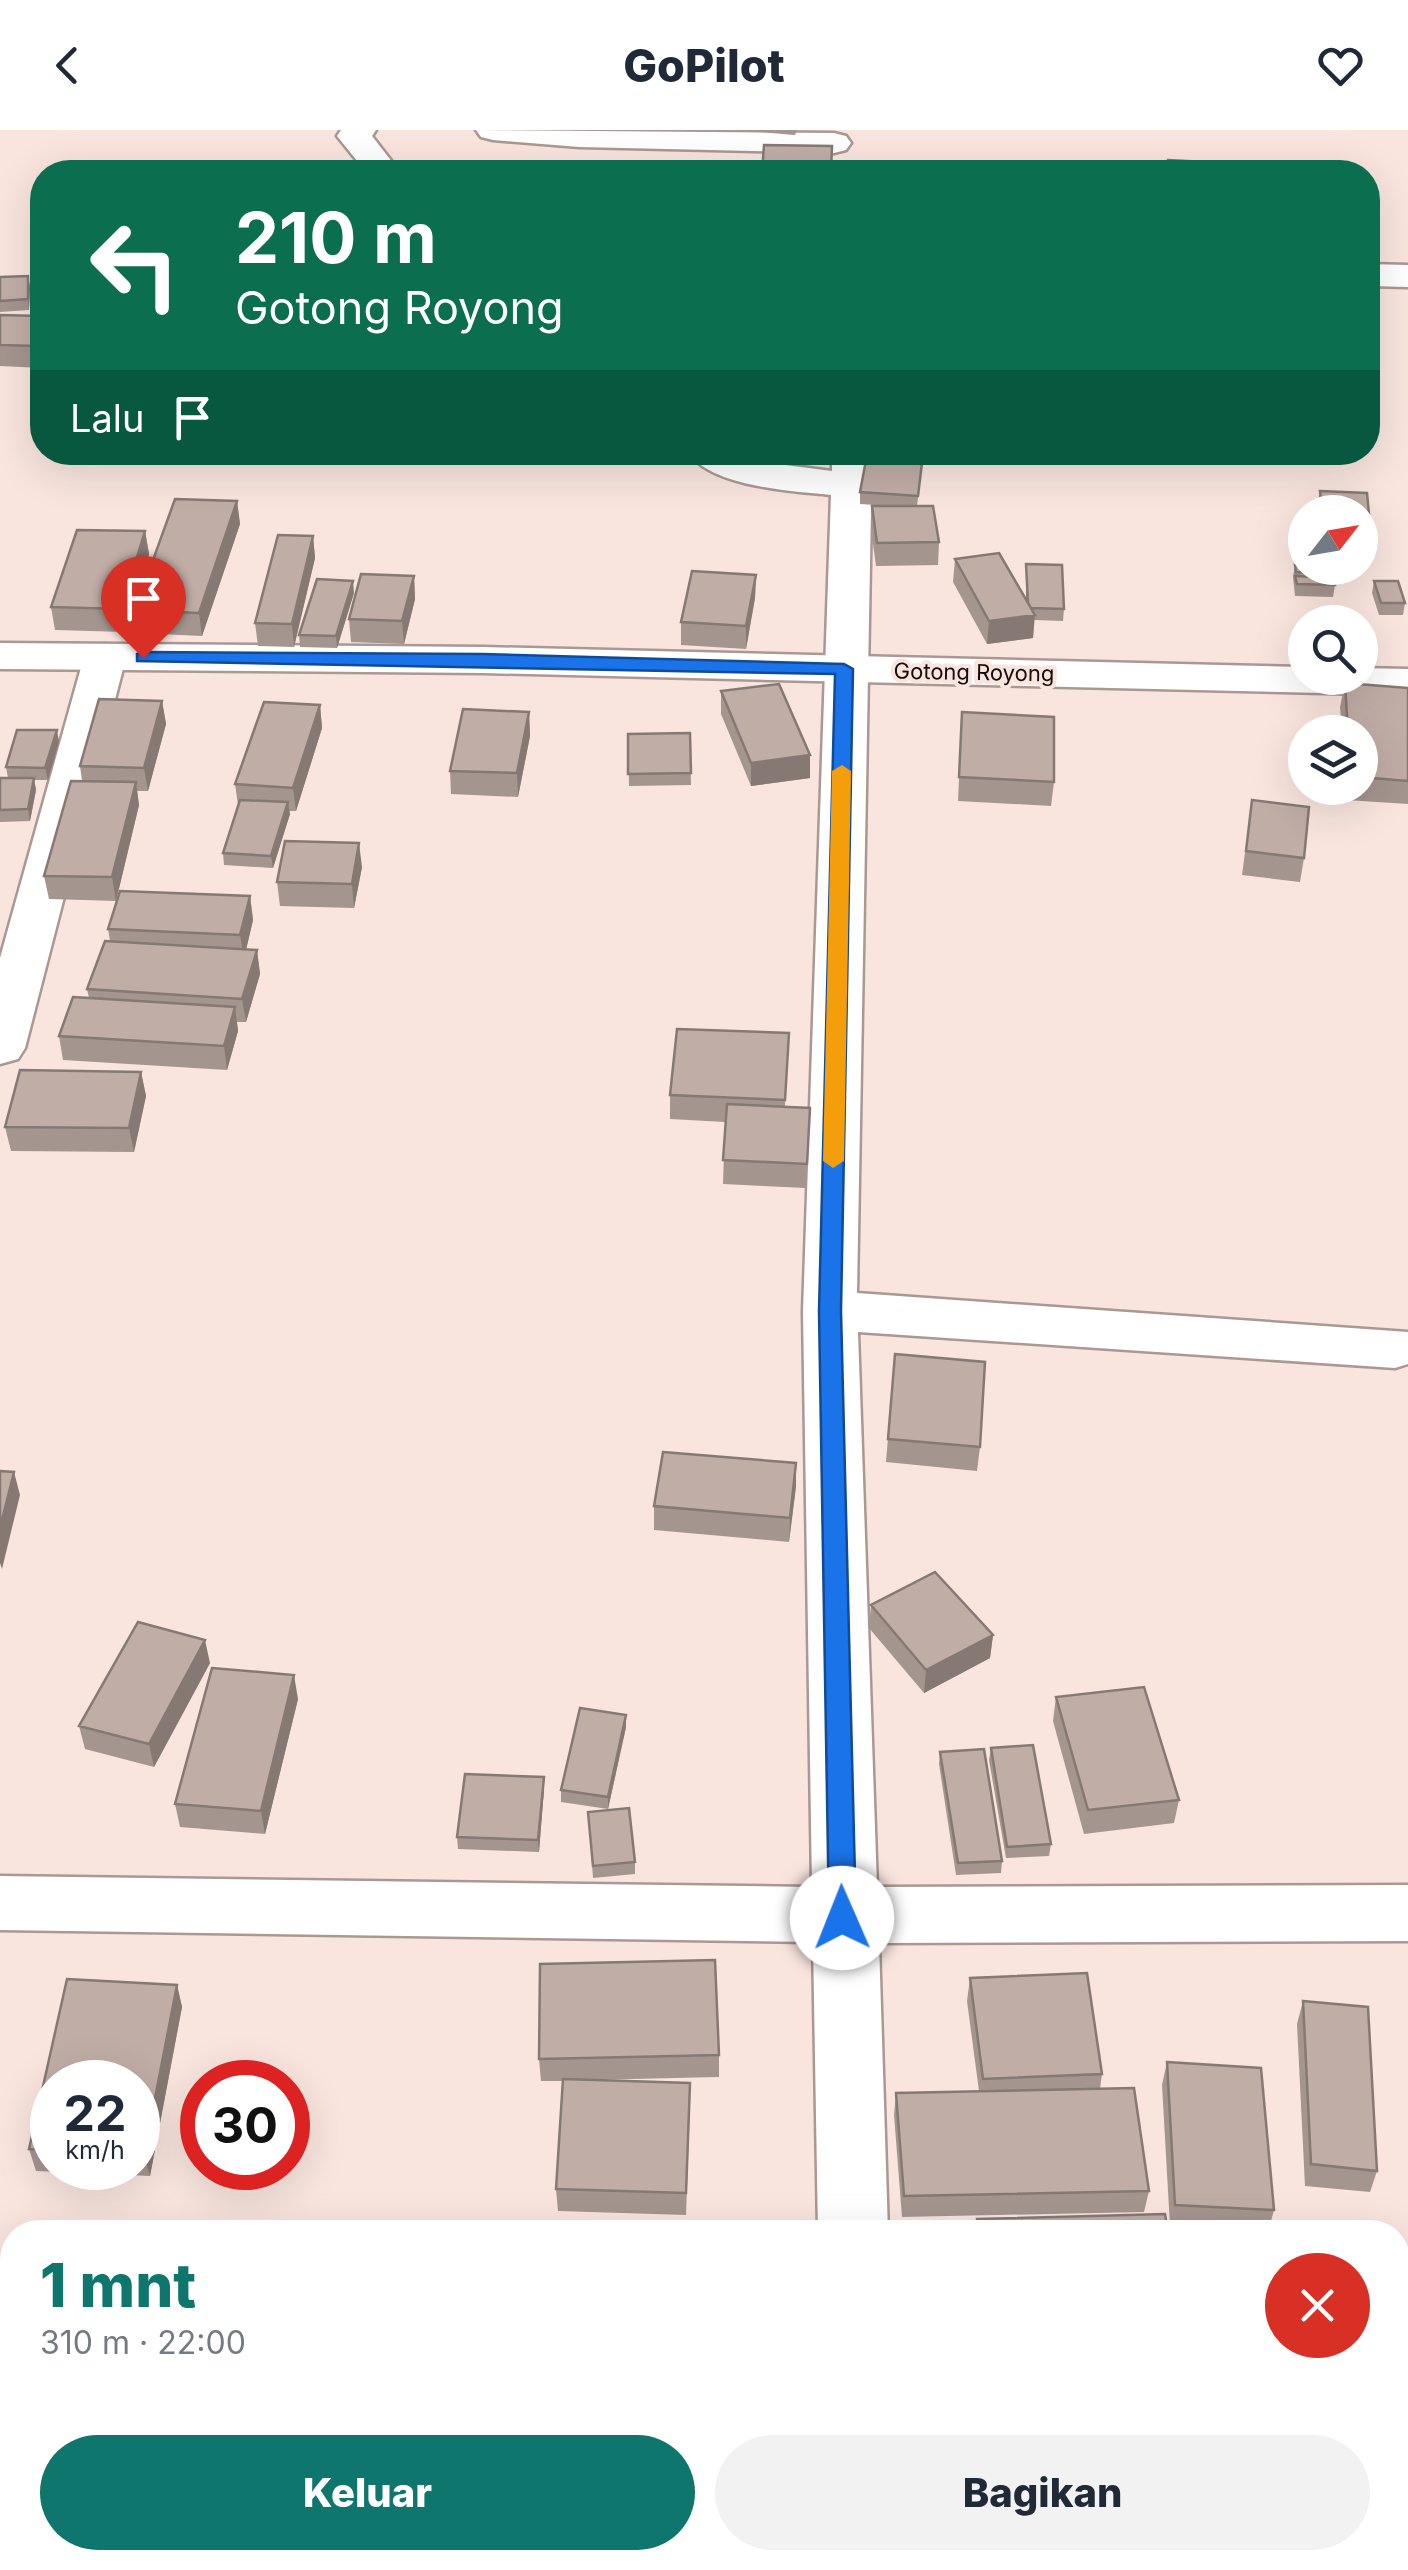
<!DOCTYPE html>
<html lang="id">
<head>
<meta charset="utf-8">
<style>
	:root { --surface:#fff; --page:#f2f2f3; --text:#1f2937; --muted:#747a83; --accent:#0f766e }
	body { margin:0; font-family:Inter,sans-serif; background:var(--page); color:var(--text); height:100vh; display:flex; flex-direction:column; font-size:38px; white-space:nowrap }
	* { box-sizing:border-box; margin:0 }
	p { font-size:32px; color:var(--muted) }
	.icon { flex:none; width:55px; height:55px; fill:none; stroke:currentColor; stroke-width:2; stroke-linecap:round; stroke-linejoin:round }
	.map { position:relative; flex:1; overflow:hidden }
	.panel { position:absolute; left:0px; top:2090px; width:1410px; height:350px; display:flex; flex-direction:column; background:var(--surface); border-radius:40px 40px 0 0; box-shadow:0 10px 40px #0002 }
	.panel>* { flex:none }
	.banner { position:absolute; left:30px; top:30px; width:1350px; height:305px; border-radius:40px; box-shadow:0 10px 40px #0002; background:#0b6e4f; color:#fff; overflow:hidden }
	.needle { width:65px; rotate:59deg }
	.tools { position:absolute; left:1288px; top:365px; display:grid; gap:20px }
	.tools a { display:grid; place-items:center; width:90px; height:90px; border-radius:50%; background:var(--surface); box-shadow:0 10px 40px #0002; font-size:50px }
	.speed { position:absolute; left:30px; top:1930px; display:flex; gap:20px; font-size:50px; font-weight:700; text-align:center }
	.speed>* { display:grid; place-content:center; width:130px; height:130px; border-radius:50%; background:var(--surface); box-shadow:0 10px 40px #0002; line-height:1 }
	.speed small { font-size:25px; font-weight:400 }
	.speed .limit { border:15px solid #d22; background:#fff; color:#111 }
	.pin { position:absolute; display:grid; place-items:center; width:85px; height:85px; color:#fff; margin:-102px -42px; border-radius:50% 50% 50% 0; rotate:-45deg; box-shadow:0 0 10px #0007 }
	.pin .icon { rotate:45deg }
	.me { position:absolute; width:110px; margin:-55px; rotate:359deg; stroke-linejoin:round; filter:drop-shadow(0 0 8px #0008) }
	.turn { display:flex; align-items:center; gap:35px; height:210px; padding:0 40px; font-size:45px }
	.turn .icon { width:130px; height:130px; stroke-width:2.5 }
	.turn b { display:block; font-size:70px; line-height:85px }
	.then { display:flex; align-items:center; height:95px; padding:0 40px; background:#0003; gap:20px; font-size:38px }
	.round { display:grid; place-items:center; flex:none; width:105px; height:105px; border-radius:52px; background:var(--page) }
	.overview { display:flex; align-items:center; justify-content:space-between; height:170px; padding:0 40px }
	h1 { font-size:60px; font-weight:800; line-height:75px; color:var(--accent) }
	.primary-button { display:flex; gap:20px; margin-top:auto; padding:20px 40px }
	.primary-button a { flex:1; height:115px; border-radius:60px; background:var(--accent); color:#fff; font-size:40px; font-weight:800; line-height:115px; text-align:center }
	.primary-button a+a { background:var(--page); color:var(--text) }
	header { display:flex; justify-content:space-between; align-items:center; height:130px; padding:0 40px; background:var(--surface); font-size:45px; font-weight:800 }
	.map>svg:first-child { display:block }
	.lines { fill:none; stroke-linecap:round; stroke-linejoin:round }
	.street-casing { stroke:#aa9892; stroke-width:5 }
	.secondary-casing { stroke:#aa9892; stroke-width:5 }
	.street { fill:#fff; fill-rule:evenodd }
	.secondary { fill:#fff; fill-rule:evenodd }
	.wall { fill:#a5958f; fill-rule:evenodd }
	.shaded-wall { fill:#867974 }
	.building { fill:#c0ada6; stroke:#867974; stroke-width:2.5 }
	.route { fill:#1a73e8; stroke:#114b97; stroke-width:2.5 }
	.slow { fill:#f59e0b }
	.labels { text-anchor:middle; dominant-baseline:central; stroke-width:8; stroke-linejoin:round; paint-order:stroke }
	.far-street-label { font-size:22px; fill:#140d0b; stroke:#f9e5de }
</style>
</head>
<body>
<header><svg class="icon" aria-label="back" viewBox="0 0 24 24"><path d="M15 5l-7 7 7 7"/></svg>GoPilot<svg class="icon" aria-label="heart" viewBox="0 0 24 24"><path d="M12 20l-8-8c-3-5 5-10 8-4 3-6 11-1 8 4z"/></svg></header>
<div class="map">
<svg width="1408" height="2440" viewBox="0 0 1408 2440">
	<rect width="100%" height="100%" fill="#f9e5de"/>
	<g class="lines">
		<defs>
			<path id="street" d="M341,0h35l-4,6 28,36h-34l-29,-36z
				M476,0l358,3 12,3 5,7 -5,7 -12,3 -255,-6 -86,-7 -12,-3z
				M1368,134l40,1v22l-40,-1z
				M688,322h48l26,10 70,9v-19h40l-15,841 551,39v32l-13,4 -537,-36 19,555 531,-2v56l-529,2 9,289h-70l-5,-290 -813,-12v-54l812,11 -9,-576 28,-816c-39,-4 -120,-8 -143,-43z
				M105,514l15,4 6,9 -101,391 -7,11 -18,5v-106l84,-301 6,-9z
				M825,2428h76v12h-76z"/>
			<path id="secondary" d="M0,513l483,4 822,20v11h55v-10l48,1v26l-925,-22 -483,-4z"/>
		</defs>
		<use href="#street" class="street-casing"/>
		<use href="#secondary" class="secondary-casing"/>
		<use href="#street" class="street"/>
		<use href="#secondary" class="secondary"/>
	</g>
	<path class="wall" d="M734,0h63l-2,5z
		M42,131v43h-5l-2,-11z
		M28,146l2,11 -1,23 -29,2v-35z
		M0,185l42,1v52l-42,-2z
		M922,333l-5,43 22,36 -1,23 -62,1 -5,-37 1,-23h19l-31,-2v-12z
		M1320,361l49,23 -2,12 -7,-1v-13h-41l-1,-10z
		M237,371l3,23 -38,112 -64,-3 -3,-23z
		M145,401l4,23 -24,78 -70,-2 -4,-23z
		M313,406l2,22 -21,89 -36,-1 -3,-23z
		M955,429l71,41v-36l38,45 -1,12 -29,-1 -1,18 -46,6 -34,-62z
		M1295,435l37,9v4l3,7 -2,12 -38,-1 -2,-19z
		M756,445l-1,23 -9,51 -65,-4v-23z
		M414,446l1,23 -11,45 -53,-2 -2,-23z
		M1374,451l31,22 -2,12h-24l-7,-22z
		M354,463l-17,55 -37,-1 -1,-12z
		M1345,553l63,5v116l-62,-4 -1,-12h15v-56h-18l-2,-25z
		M721,561l89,64v23l-59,8 -30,-72z
		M162,571l4,23 -18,67h-11l2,14 -23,96 -67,-2 -5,-23 38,-95 -2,-15z
		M320,575l2,23 -26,83h-7l1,3 -17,54 -49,-3 -1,-12 15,-48 -3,-21z
		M529,582l1,24 -12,61 -67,-3 -1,-23z
		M962,582l92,70 -3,24 -93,-5z
		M690,603l1,52 -62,1 -1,-52z
		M59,612l-11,38h-14l2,10 -6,31 -30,1v-44h8l-2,-11z
		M1252,670l52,58 -4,24 -58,-7z
		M362,737l-8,41 -74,-2 -3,-24z
		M250,766l3,24 -7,30h11l3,24 -14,48h-9l1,9 -11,39 -164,-10 -4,-24 30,-38 -2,-9 23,-48 -2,-12z
		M789,903l-4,73 25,2 -4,80 -83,-4 2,-62 -55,-3v-24z
		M141,942l5,24 -12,56 -123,-1 -6,-24z
		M895,1224l85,93 -3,24 -91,-9z
		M796,1356l-7,56 -135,-12v-24z
		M871,1475l122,30 -3,23 -66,35 -55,-65z
		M210,1533l-56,104 -69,-18 -6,-23z
		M1056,1567l123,103 -5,23 -90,11 -31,-113z
		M298,1569l-33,135 -85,-7 -5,-23z
		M626,1597l-18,82 -47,-7v-12z
		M991,1618l60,96 -2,12 -43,2 -17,-98z
		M940,1622l62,109 -1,12 -45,2 -17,-111z
		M544,1659l-5,63 -81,-3 -1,-12z
		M588,1682l47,50v12l-42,4z
		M970,1848l132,96 -2,15 49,102 -5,21 -242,5 -8,-102 2,-22 83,-2 -12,-90z
		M67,1849l110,6 5,22 -32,169 -114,-5 -7,-22zM52,1952h86v86h-86z
		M1303,1871l74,170 -7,21 -65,-6 -8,-162z
		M719,1925v22l-131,3 102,25 -4,110 -128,-4 -2,-22 7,-108h-22l-2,-22z
		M1167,1932l107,148 -6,22 -98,-6 -8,-141z
		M995,2428h210l1,12h-211z"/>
	<path class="shaded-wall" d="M28,146l2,11 -1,23 -1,-11z
		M42,207v31l-3,-22z
		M237,371l3,23 -38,112 -3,-23z
		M145,401l4,23 -24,78 -4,-23z
		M313,406l2,22 -21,89 -2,-23z
		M756,445l-1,23 -9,51v-23z
		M414,446l1,23 -11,45 -2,-23z
		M353,451l1,12 -17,55 -1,-12z
		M1035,485l-2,23 -46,6 2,-23z
		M162,571l4,23 -18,67 -4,-23z
		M320,575l2,23 -26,83 -3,-23z
		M529,582l1,24 -12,61 -1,-24z
		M57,600l2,12 -11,38 -3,-12z
		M810,625v23l-59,8v-23z
		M34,648l2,12 -6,31 -2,-12z
		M136,652l3,23 -23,96 -4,-24z
		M288,672l2,12 -17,54 -2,-12z
		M359,713l3,24 -8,41 -2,-24z
		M250,766l3,24 -9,38 -4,-23z
		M257,820l3,24 -14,48 -4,-23z
		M235,877l3,24 -11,39 -3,-24z
		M141,942l5,24 -12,56 -5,-24z
		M796,1333v23l-7,56 1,-24z
		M14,1342l6,23 -18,74 -2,-6v-35z
		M993,1505l-3,23 -66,35 2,-23z
		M205,1510l5,23 -56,104 -5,-23z
		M294,1545l4,24 -33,135 -4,-23z
		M626,1585v12l-18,82v-12z
		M544,1647v12l-5,63 -1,-12z
		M177,1855l5,22 -32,169 -6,-21z"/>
	<path class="building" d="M764,15l68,1 -1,26h-69z
		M1168,30l74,4v8h-75z
		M42,131v32h-7l2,-31z
		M28,146v23l-28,2v-24z
		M0,185l42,1v21l-3,9 -39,-1z
		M866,330l56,3 -4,33 -58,-4z
		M1320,361l47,2 2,21 -47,-3z
		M175,369l62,2 -38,112 -64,-3z
		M872,376h61l6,36 -62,1z
		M77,400l68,1 -24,78 -70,-2z
		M278,405l35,1 -21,88 -37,-1z
		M999,423l36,62 -46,6 -34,-62z
		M1026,434l36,1 2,44 -33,-1 -3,-5z
		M1295,435l10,1v2h26l1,6 -36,-2z
		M692,441l64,4 -10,51 -65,-4z
		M361,444l53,2 -12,45 -53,-2z
		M1295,446l39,2 1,7 -38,-1z
		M317,449l36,2 -17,55 -37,-1z
		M1374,451h24l7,22h-24z
		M1345,553l63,5v93l-48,-4v-45h-12z
		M779,554l31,71 -59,8 -30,-72z
		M99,569l63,2 -18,67 -64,-2z
		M264,572l56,3 -27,83 -58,-4z
		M463,579l66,3 -12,61 -67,-2z
		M962,582l92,5v65l-95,-5z
		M17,600h40l-12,38 -39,-1z
		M690,603l1,40 -63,1v-40z
		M0,648h34l-6,31 -28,1z
		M71,651l65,1 -24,95 -68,-1z
		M240,670l48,2 -17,54 -48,-3z
		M1252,670l57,7 -5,51 -58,-7z
		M285,711l74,2 -7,41 -75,-2z
		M120,761l130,5 -10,39 -132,-6z
		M105,811l152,9 -15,49 -155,-10z
		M73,867l162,10 -11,39 -165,-10z
		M677,899l112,4 -4,67 -115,-5z
		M20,940l121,2 -12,56 -124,-1z
		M727,974l83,4 -3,56 -84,-4z
		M895,1224l90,8 -5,85 -92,-8z
		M663,1322l133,11 -6,55 -136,-12z
		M0,1341l14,1 -14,56z
		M935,1442l58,63 -67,35 -55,-65z
		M138,1492l67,18 -56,104 -70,-18z
		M212,1538l82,7 -33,136 -86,-7z
		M1144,1557l35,113 -91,10 -32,-113z
		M580,1578l46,7 -18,82 -47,-7z
		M1033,1615l18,99 -44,3 -16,-99z
		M984,1619l18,112 -44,2 -18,-111z
		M465,1644l79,3 -6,63 -81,-3z
		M629,1678l6,54 -42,4 -5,-54z
		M715,1830l4,95 -180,4 1,-95z
		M1087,1843l15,101 -119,5 -13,-101z
		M67,1849l110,6 -33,170 -6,-1v-72h-86v68l-23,-1z
		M1303,1871l65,6 9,164 -66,-7z
		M1167,1932l94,6 13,142 -99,-5z
		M563,1949l127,4 -4,110 -130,-4z
		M1134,1958l15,103 -245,5 -8,-103z
		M1165,2084l3,18h-190l-1,-13z
		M999,2428h206l1,12h-207z"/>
	<path class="route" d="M143,522l340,2 361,10 9,5 -12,642 15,607 -4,8 -10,3 -9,-3 -4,-8 -10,-607 16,-637 -698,-13v-7z"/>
	<path class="slow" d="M842,635l9,6 -7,390 -11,7 -10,-7 9,-390z"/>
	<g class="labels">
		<g class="far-street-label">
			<text transform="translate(974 542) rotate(1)">Gotong Royong</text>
		</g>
	</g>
</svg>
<div class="tools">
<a><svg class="needle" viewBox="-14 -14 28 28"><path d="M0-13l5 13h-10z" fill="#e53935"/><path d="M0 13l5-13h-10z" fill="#747a83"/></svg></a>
<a><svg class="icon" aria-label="search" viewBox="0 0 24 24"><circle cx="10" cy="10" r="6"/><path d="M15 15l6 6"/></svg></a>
<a><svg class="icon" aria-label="layers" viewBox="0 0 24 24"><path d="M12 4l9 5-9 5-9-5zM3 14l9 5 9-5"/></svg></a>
</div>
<div class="speed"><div>22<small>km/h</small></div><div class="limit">30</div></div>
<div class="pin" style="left:143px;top:528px;background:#d93025"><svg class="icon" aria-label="arrive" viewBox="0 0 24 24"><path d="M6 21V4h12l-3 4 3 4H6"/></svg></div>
<svg class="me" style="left:842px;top:1788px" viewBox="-20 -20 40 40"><circle r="19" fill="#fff"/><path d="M0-13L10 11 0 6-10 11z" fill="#1a73e8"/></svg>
<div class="banner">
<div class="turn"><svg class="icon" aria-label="left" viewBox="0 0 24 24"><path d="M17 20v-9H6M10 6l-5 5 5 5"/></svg><div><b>210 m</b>Gotong Royong</div></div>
<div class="then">Lalu<svg class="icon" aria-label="arrive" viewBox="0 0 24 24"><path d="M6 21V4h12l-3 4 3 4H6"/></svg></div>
</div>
<section class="panel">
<div class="overview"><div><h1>1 mnt</h1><p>310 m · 22:00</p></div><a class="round" style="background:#d93025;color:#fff"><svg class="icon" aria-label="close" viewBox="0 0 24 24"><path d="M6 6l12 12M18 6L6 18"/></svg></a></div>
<div class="primary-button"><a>Keluar</a><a>Bagikan</a></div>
</section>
</div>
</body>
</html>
